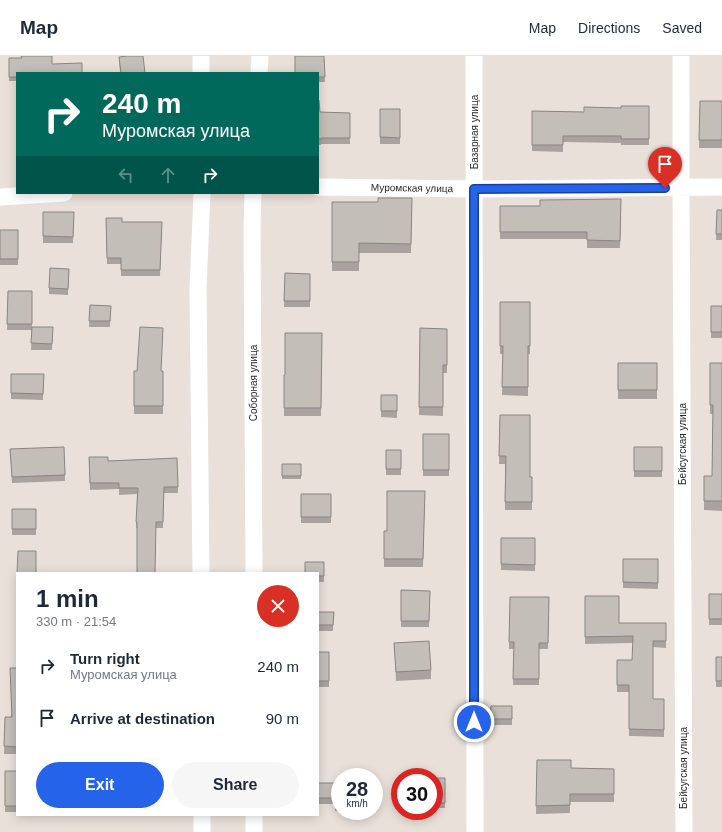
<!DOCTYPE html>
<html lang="en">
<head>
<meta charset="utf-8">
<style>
	:root { --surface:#fff; --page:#f6f6f7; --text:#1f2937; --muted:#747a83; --line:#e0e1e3; --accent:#2563eb }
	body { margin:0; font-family:Arial,sans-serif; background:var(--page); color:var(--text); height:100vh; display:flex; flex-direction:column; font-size:15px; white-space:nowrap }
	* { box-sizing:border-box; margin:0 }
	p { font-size:13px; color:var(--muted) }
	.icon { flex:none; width:22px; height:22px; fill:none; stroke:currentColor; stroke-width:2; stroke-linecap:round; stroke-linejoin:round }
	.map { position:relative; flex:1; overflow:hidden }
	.side { position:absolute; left:16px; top:516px; width:303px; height:244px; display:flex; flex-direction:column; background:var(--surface); border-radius:0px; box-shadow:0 2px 10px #0003 }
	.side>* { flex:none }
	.top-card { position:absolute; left:16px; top:16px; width:303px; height:122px; border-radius:0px; box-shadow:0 2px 10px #0003; background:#00695c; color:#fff; overflow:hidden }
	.speed { position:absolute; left:331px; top:712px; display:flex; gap:8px; font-size:20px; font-weight:700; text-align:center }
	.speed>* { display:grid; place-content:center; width:52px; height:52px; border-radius:50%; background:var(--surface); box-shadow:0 2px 10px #0003; line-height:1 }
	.speed small { font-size:10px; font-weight:400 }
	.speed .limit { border:6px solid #d22; background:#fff; color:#111 }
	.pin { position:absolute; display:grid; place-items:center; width:34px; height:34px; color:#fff; margin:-41px -17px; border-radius:50% 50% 50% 0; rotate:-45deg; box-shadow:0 0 4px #0007 }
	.pin .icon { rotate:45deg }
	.me { position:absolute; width:44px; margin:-22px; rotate:0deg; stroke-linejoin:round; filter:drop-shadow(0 0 3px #0008) }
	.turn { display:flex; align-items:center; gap:14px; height:84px; padding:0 20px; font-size:18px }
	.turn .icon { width:52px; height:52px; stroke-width:2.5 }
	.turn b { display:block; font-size:28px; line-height:34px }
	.lanes { display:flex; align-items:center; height:38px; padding:0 20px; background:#0003; justify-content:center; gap:20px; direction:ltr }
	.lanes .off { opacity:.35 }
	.round { display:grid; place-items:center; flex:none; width:42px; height:42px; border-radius:21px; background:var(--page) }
	.head { display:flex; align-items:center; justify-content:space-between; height:68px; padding:0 20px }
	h1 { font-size:24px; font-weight:700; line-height:30px }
	.cta { display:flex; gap:8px; margin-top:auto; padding:8px 20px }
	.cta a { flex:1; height:46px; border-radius:24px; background:var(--accent); color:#fff; font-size:16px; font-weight:700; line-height:46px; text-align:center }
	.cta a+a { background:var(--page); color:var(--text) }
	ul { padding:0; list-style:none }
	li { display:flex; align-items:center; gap:12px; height:52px; padding:0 20px }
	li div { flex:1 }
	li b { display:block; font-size:15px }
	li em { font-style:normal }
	header { display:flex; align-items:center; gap:24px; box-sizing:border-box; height:56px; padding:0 20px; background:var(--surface); border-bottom:1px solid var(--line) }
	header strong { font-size:19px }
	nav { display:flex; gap:22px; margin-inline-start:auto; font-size:14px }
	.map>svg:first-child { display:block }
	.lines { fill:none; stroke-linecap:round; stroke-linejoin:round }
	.minor { stroke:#fff; stroke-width:17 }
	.wall { fill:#a9a39f }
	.building { fill:#c4beb9; stroke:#898582 }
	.route-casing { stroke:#184099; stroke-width:10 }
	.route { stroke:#2563eb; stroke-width:7 }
	.labels { text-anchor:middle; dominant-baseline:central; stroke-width:3.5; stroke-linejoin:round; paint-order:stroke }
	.street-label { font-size:10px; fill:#272727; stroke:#fff }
</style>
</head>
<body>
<header>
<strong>Map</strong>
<nav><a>Map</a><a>Directions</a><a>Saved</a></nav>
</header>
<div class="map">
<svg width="722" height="776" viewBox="0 0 722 776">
	<rect width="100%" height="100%" fill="#e9e1d9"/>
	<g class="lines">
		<path class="minor" d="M201,0v17
			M474,0l1,776
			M681,0v132l3,644
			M259,17l1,-17
			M318,131l156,2 248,-2
			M253,137l-1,36 2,344
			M0,141l64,-4
			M201,517l-3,-284 4,-96
			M202,759v17
			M254,759v17"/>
	</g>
	<path class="wall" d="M52,0l-35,17v8h-8v-23h12z
		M324,0l1,26h-7v-9z
		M119,1l26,16h-25z
		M318,44l2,12 30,1v31h-29v1h-3z
		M700,45h22v47h-23z
		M649,50v39h-28v-2l-58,-1v10l-31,-1v-40l52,1 37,-4z
		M380,53h20v35h-20z
		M412,142l-1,55h-52v18h-27v-69h46z
		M621,143l-1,49h-33v-9h-87v-33h40z
		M717,154h5v30h-6z
		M43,156h31l-1,31h-30z
		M106,162l16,4h40l-2,54h-39v-12h-14z
		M0,174h18v35h-18z
		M69,213l-1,26 -19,-1v-6z
		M285,217l25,1v33h-26z
		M8,235h24v36h21l-1,23h-21l1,-20h-25z
		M500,246h30v52h-2v42l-26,-1 1,-41h-3z
		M90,249l21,1 -1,21h-21z
		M711,250h11v32h-11z
		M420,272l27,1v44h-4v43l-24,-1z
		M322,277l-1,83h-37v-41h1z
		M618,307h39v36h-39z
		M710,307h12v148l-18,-1v-34h8l1,-62h-3z
		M134,315h29v43h-29z
		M11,318h33l-1,26 -32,-1z
		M381,339h16v23l-16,-1z
		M500,359l30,62h2v33h-27v-46h-6z
		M423,378h26v42h-26z
		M634,391h28v30h-28z
		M10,393l55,26v6l-53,2z
		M386,394h15v25h-15z
		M89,401l19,4 69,-3 1,35h-14l-1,35h-27l1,-34 -18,1v-6l-29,1z
		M282,408h19v15h-19z
		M425,435l-2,76h-39v-36h3z
		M301,438h30v29h-30z
		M12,453h24v26h-24z
		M501,482h34v33l-34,-1z
		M623,503h35v30l-35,-1z
		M324,506v20h-6v-9z
		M401,534l29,1 -1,36h-28z
		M709,538h13v31h-13z
		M585,540l34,27h47v25l-13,-1v52h11v38l-35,-1v-44h-12v-32h15l1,-17 -48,1z
		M549,541l-1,52h-9v36h-26l1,-36h-5v-7z
		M318,556h16l-1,19h-15z
		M394,587l37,27v9l-35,2z
		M318,596h11v35h-11z
		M716,601h6v30h-6z
		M17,612v86h-13l1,-37h6z
		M491,650h21v19h-22z
		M537,704l34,8 43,1v33h-44v11l-34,1z
		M5,715h12v41h-12z
		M434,722h11v30h-11z
		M318,727h22v28h-5v-7h-17z
		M396,730h4v23h-5z"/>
	<path class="building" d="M21,0h31v8l30,-1v10h-65v4h-8v-19h13z
		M127,0h16l2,17h-24l-2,-16z
		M295,0h29l1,21h-7v-4h-23z
		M318,44h1l1,12 30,1v25h-29v1h-3z
		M700,45h22v39h-23z
		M621,50h28v33h-28v-3h-58v9h-31v-34l52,1v-5l37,1z
		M380,53h20v29l-20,-1z
		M378,142h34l-1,46 -52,-1v19h-27v-60h46z
		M621,143l-1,42 -33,-1v-8h-87v-26h40v-6z
		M717,154h5v24h-6z
		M43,156h31l-1,25 -30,-1z
		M106,162h16v4h40l-2,48h-39v-12h-14z
		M0,174h18v29h-18z
		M50,212l19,1 -1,20 -19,-1z
		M285,217l25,1v27h-26z
		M8,235h24v33h-25z
		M500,246h30v44h-2v41h-26l1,-41h-3z
		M90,249l21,1 -1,15h-21z
		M711,250h11v26h-11z
		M32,271h21l-1,17 -21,-1z
		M140,271l23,1 -2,43h2v35h-29v-35h3z
		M420,272l27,1v36h-4v42h-24z
		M285,277h37l-1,75h-37v-33h1z
		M618,307h39v27h-39z
		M710,307h12v138h-18v-25h8l1,-71h-3z
		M11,318h33l-1,20 -32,-1z
		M381,339h16v16h-16z
		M500,359h30v62h2v25h-27l1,-46h-7z
		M423,378h26v36h-26z
		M64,391l1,28 -53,2 -2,-28z
		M634,391h28v24h-28z
		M386,394h15v19h-15z
		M89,401h19v4l69,-3 1,29h-14l-1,35h-7l-1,51h-18v-51h-1l2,-34h-19v-5h-29z
		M282,408h19v12h-19z
		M387,435h38l-2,68h-39v-28h3z
		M301,438h30v23h-30z
		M12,453h24v20h-24z
		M501,482h34v27l-34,-1z
		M18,495h18v22h-19z
		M623,503h35v24l-35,-1z
		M305,506h19v14h-6v-3h-13z
		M401,534l29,1 -1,30h-28z
		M709,538h13v25h-13z
		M585,540h34v27h47v18h-13v58h11v31l-35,-1v-44h-12v-25h15l1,-24 -48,1z
		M510,541h39l-1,46h-9v36h-26l1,-37h-5z
		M318,556h16l-1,13h-15z
		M429,585l2,29 -35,2 -2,-29z
		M318,596h11v29h-11z
		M716,601h6v24h-6z
		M10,612h7v79l-13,-1 1,-29h7z
		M491,650h21v13h-22z
		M537,704h34v8l43,1v25h-44v11l-34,1z
		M5,715h12v35h-12z
		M434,722h11v25h-11z
		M318,727h22v22h-5v-7h-17z
		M396,730h4v17h-5z"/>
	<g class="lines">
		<defs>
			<path id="route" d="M474,666v-533l191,-1"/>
		</defs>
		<use href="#route" class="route-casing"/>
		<use href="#route" class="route"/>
	</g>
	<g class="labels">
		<g class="street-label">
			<text transform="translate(474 76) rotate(-90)">Базарная улица</text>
			<text transform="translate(412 132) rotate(1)">Муромская улица</text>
			<text transform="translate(253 327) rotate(-90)">Соборная улица</text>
			<text transform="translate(682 388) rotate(-90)">Бейсугская улица</text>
			<text transform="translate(683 712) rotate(-90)">Бейсугская улица</text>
		</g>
	</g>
</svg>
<div class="speed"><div>28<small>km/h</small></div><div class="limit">30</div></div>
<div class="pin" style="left:665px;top:132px;background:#d93025"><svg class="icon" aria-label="arrive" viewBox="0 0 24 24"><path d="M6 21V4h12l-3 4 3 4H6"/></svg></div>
<svg class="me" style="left:474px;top:666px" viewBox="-20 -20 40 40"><circle r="17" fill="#2563eb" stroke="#fff" stroke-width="3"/><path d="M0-11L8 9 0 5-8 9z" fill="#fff"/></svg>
<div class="top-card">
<div class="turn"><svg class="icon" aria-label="right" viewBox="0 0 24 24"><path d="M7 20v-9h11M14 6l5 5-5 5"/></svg><div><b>240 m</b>Муромская улица</div></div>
<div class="lanes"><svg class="icon off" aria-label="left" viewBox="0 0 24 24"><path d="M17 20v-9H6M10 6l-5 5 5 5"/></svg><svg class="icon off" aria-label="ahead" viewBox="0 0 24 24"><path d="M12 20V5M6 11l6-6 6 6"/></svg><svg class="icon" aria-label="right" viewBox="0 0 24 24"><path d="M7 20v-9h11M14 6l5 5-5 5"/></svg></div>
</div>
<section class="side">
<div class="head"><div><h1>1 min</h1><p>330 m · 21:54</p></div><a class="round" style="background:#d93025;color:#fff"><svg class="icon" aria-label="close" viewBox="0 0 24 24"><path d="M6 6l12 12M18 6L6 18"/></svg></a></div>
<ul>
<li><svg class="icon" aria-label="right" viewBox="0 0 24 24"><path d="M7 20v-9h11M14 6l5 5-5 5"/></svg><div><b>Turn right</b><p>Муромская улица</p></div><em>240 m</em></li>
<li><svg class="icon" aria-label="arrive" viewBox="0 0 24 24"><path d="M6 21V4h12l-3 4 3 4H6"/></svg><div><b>Arrive at destination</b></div><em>90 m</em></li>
</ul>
<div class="cta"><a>Exit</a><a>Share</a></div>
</section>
</div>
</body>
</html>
